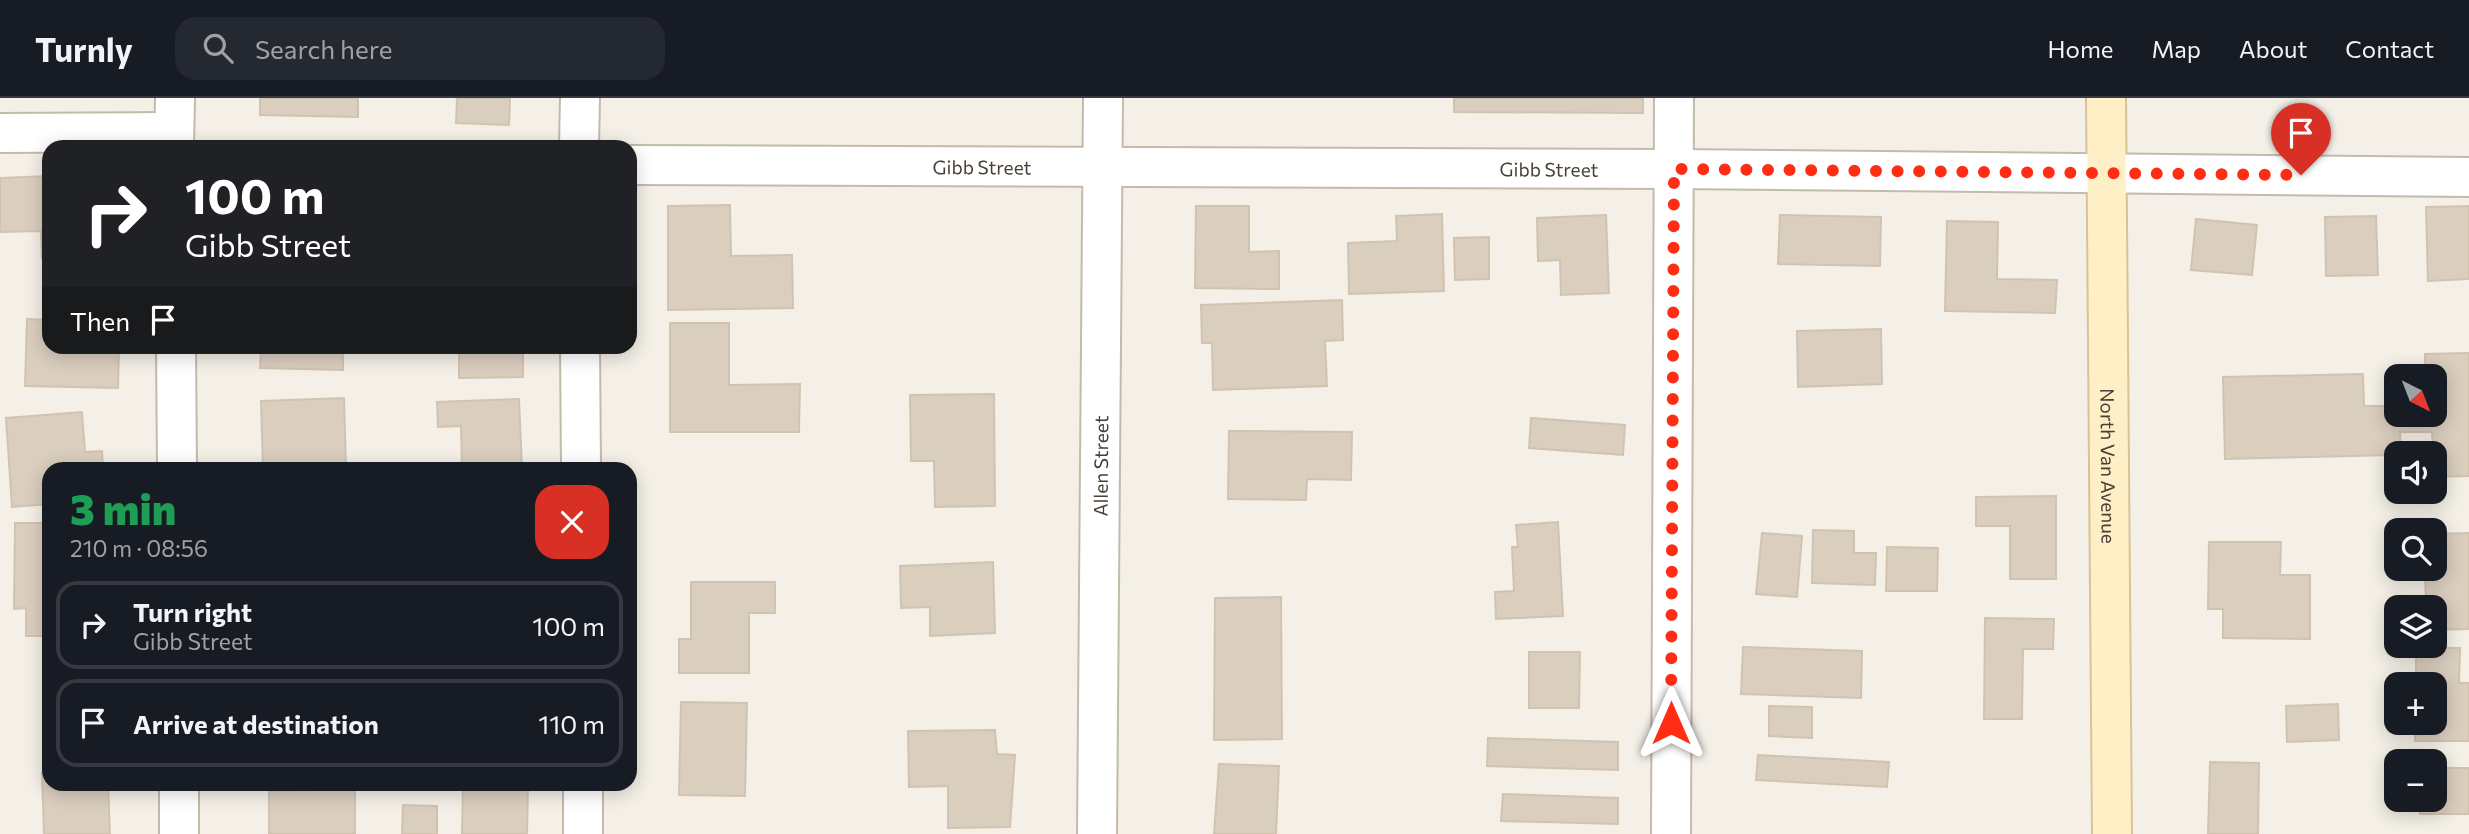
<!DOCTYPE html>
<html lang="en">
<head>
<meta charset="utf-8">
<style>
	:root { --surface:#171b24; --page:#242831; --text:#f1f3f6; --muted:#9ea1a6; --line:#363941 }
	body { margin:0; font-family:Commissioner,sans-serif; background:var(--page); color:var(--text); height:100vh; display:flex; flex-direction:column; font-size:26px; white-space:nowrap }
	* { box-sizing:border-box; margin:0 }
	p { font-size:23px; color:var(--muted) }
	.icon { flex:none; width:38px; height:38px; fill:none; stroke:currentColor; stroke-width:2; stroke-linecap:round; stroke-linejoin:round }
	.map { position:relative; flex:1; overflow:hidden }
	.drawer { position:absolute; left:42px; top:364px; width:595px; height:329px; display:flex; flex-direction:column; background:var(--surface); border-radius:21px; box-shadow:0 4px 18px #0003 }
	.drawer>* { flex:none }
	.top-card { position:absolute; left:42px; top:42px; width:595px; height:214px; border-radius:21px; box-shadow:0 4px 18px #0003; background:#202124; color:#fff; overflow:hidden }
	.needle { width:46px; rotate:138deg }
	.controls { position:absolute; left:2384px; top:266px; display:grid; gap:14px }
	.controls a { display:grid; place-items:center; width:63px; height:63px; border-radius:14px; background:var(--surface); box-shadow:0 4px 18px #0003; font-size:35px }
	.pin { position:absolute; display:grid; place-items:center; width:60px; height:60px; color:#fff; margin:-72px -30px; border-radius:50% 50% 50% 0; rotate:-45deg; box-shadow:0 0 7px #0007 }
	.pin .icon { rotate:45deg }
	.me { position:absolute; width:77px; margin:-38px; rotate:0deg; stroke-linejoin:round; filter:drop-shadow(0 0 5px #0008) }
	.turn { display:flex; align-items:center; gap:24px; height:147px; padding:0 28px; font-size:32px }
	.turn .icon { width:91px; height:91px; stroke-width:2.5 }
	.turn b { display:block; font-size:49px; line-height:60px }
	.then { display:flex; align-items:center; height:66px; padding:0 28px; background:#0003; gap:14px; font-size:26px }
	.round { display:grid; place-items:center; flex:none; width:74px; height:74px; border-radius:21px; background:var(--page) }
	.summary { display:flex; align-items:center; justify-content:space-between; height:119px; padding:0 28px }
	h1 { font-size:42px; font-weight:800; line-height:52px; color:#1e9e55 }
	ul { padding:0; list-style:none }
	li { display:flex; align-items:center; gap:21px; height:88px; margin:0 14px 10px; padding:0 14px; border:4px solid var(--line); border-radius:21px }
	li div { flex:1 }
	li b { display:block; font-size:26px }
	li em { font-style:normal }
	header { display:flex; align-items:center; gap:42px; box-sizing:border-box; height:98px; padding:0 35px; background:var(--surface); border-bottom:2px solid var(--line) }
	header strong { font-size:33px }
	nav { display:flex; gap:38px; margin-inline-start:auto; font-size:24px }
	.search { width:490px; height:63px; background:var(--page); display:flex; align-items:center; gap:18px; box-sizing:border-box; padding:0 24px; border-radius:21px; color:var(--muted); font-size:26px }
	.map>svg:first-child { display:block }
	.building { fill:#dacebf; stroke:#d2c3af; stroke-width:2 }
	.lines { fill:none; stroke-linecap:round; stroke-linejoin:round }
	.street-casing { stroke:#c3baac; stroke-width:42 }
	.secondary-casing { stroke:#d7c395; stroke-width:42 }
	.street { stroke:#fff; stroke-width:38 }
	.secondary { stroke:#ffefc7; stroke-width:38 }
	.route { stroke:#ff2d14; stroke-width:12; stroke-dasharray:0 21.6 }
	.labels { text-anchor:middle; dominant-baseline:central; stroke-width:5; stroke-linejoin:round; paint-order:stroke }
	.street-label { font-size:19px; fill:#484036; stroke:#fff }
</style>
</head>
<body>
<header>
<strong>Turnly</strong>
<div class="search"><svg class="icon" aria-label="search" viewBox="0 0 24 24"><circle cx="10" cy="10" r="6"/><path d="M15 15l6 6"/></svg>Search here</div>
<nav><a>Home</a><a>Map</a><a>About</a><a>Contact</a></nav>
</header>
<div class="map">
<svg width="2469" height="736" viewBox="0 0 2469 736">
	<rect width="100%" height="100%" fill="#f4f0e7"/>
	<path class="building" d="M260,0h98v19l-98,-2z
		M457,0h53l-1,27 -53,-2z
		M1454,0h189v15l-189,-1z
		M524,44v5h-53v-4z
		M49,78v81l-7,1 -1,-27 -41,1v-54z
		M730,107l1,51 61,-1 1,53 -125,2v-104z
		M1196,108h53v46l30,-1v38l-84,-1z
		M2469,108v73l-41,2 -2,-74z
		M1442,116l2,77 -95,3 -1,-51 49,-2 -1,-25z
		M1606,117l3,78 -48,2 -1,-35 -22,1 -1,-43z
		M1780,117l101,2 -1,49 -102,-2z
		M2376,118l2,59 -52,1 -1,-59z
		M2196,121l61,6 -5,50 -61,-5z
		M1947,123l51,1 -1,57 60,1 -2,33 -110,-2z
		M1489,139v42l-34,1 -1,-42z
		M47,194l2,54h70l-1,42 -93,-2 2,-67 20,1z
		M1342,202l1,40 -18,1 2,45 -114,4 -1,-47h-10l-1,-38z
		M670,225h59v62l71,-1 -1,48h-129z
		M1881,231l1,55 -84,3 -1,-56z
		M261,248h82v24l-83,-2z
		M459,248h64v31l-64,1z
		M2469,255v123l-35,1 -2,-45h-32l1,21 -5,2 -171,4 -2,-82 140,-3 1,32h32v9h38v-39h-9v-22z
		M994,296l1,112 -60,1 -1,-46h-23l-1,-66z
		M344,300l2,71h-83l-2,-68z
		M519,301l3,70h-60l-1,-43 -23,1 -1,-25z
		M82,314l3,40 17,-1 1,18h-54v35l-37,3 -6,-89z
		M1531,320l94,7 -2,30 -94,-7z
		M1229,333l123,1 -1,48 -44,-1 -1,21 -78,-1z
		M2056,398v83h-46v-53h-34v-29z
		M1558,424l5,94 -67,3 -1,-27 19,-1 -2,-44h6l-2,-22z
		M15,425h34v113h-23v-28l-12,1z
		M1813,432l41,1v22h22l-1,32 -63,-2z
		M1762,435l40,3 -5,61 -41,-3z
		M2469,435v96l-35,1v-23h-8l-1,-38h9v-35z
		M2209,444h72l-1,33h30v64l-87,-1v-29h-15z
		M1887,449l51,1 -1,43h-51z
		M993,464l2,71 -65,3v-29l-29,1 -1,-42z
		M691,484h84v31h-26v60h-70v-34h12z
		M1281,499l1,142 -68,1 1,-142z
		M1985,520l69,1 -1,30h-30l-1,70h-38z
		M1743,549l119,4 -1,47 -120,-4z
		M2416,550h44l-1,35h10v58h-54v-18h19v-39h-18z
		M47,553h2l-1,102z
		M1529,554h51l-1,56h-50z
		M681,604l66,1 -2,93 -66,-1z
		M2338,606l1,36 -52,2 -1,-36z
		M1769,608l43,1v31l-43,-2z
		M995,632l2,24 18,1 -5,72 -62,1v-42l-39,1 -1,-56z
		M1488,640l130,4v28l-131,-4z
		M1758,657l131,7 -2,25 -131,-7z
		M2210,664l49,1 -1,71h-50z
		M1219,666l60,2 -3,68h-62z
		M2434,670h35v46h-49v-14h14z
		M49,673v13h59l2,50h-66l-2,-62z
		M463,686l65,1 -1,49h-65z
		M355,692v44h-86v-43z
		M1503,696l115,4v26l-117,-3z
		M403,707l34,1v28h-35z"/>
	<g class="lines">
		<defs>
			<g id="street">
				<path d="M0,35l174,-1"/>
				<path d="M174,49l1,-49"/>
				<path d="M579,49l1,-49"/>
				<path id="s1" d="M630,67l1044,4 795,8"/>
				<path d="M176,248l1,123"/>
				<path d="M580,248l1,123"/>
				<path d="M179,686v50"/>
				<path d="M583,686v50"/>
				<path id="s2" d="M1097,736l6,-736"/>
				<path d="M1671,736l3,-736"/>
			</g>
			<g id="secondary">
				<path id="s3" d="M2106,0l6,736"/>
			</g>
		</defs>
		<use href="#street" class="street-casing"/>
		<use href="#secondary" class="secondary-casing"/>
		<use href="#street" class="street"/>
		<use href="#secondary" class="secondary"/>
	</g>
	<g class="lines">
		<path class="route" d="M1671,625l3,-554 627,6"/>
	</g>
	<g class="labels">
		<g class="street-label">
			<text stroke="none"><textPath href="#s1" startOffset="352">Gibb Street</textPath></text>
			<text stroke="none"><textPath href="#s1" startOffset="919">Gibb Street</textPath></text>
			<text stroke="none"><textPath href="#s2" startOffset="368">Allen Street</textPath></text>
			<text stroke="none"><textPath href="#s3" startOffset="368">North Van Avenue</textPath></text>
		</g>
	</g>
</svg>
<div class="controls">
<a><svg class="needle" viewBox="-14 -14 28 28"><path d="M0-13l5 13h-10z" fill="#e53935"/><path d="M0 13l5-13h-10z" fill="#9ea1a6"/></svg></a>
<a><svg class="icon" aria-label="sound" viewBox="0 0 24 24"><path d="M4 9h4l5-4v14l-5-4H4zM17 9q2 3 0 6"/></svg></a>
<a><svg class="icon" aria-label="search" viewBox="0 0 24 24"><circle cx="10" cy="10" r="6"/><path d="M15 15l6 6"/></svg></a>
<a><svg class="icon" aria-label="layers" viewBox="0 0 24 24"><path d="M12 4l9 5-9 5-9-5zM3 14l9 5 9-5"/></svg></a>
<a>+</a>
<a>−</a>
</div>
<div class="pin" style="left:2301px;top:77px;background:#d93025"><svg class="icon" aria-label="arrive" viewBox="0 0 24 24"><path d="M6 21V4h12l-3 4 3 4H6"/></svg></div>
<svg class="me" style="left:1671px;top:625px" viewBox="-20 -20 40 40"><path d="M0-17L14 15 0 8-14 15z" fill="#ff2d14" stroke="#fff" stroke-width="4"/></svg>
<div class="top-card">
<div class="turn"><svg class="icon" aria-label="right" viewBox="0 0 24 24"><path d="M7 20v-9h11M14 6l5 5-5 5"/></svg><div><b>100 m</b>Gibb Street</div></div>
<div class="then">Then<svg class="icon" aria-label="arrive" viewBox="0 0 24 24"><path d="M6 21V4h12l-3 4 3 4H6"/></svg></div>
</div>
<section class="drawer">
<div class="summary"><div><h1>3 min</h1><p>210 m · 08:56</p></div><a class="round" style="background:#d93025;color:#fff"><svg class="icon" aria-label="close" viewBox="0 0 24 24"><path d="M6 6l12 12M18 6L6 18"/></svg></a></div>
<ul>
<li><svg class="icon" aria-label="right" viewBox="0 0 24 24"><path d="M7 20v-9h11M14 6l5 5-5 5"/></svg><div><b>Turn right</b><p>Gibb Street</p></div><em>100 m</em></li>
<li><svg class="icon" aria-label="arrive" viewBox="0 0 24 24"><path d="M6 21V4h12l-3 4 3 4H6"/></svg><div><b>Arrive at destination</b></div><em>110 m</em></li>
</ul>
</section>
</div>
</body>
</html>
